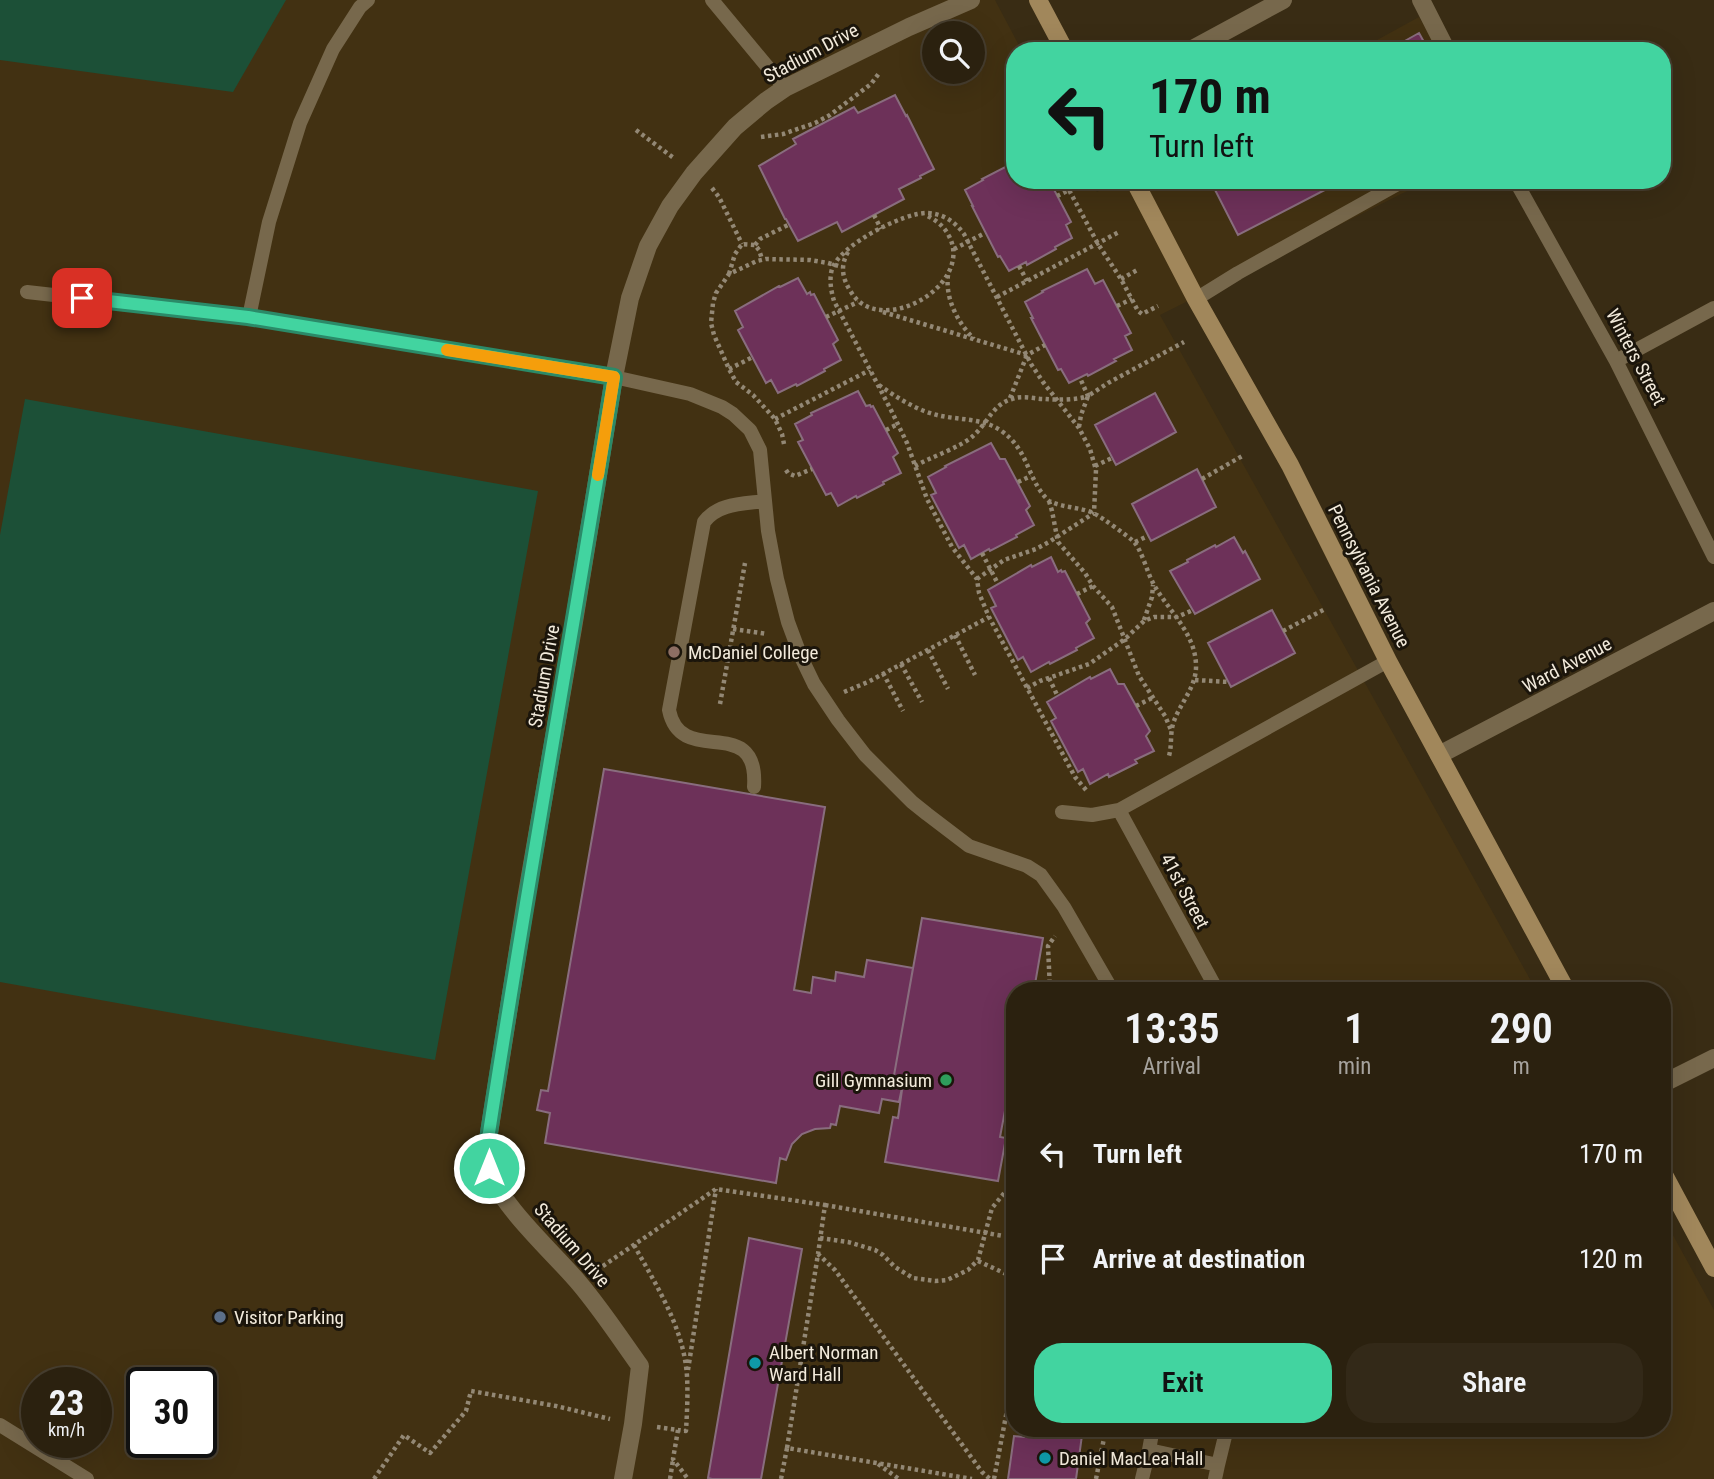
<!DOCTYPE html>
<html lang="en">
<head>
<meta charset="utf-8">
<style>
	:root { --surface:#2b210f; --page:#332918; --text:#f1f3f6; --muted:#a6a39e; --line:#473e2f; --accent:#42d4a0 }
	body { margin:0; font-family:"Roboto Condensed",sans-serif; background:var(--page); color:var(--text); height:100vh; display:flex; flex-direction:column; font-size:26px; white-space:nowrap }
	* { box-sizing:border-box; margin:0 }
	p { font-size:23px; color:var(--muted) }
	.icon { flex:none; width:38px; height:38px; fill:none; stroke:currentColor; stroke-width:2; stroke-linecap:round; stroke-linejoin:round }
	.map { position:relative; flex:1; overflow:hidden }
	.side { position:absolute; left:1006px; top:982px; width:665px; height:455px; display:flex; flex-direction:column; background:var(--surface); border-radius:28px; box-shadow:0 7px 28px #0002,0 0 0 2px var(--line) }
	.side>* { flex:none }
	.banner { position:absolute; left:1006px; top:42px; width:665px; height:147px; border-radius:28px; box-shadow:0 7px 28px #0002,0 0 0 2px var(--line); background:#42d4a0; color:#111; overflow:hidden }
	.fabs { position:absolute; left:922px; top:21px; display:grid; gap:14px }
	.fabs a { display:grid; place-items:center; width:63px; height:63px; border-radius:50%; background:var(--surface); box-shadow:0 7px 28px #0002,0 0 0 2px var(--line); font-size:35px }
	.speed { position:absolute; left:21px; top:1367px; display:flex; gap:14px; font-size:35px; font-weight:700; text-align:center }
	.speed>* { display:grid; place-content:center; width:91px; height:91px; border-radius:50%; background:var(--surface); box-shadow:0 7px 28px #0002,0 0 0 2px var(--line); line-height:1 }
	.speed small { font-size:18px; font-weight:400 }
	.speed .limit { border:4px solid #111; border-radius:10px; background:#fff; color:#111 }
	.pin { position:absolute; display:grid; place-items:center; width:60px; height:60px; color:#fff; margin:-30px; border-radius:14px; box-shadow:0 4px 10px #0006 }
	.me { position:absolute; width:77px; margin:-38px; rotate:0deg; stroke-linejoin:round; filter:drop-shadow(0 0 5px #0008) }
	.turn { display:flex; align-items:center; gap:24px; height:147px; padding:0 28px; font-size:32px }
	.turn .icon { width:91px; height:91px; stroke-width:2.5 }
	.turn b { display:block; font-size:49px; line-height:60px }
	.eta { display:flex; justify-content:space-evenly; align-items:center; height:119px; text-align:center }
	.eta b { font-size:42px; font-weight:600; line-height:49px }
	.action { display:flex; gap:14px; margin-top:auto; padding:14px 28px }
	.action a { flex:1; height:80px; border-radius:28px; background:var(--accent); color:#111; font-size:28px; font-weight:600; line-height:80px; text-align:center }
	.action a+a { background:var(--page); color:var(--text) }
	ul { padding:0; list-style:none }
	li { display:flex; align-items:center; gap:21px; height:105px; padding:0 28px }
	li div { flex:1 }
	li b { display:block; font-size:26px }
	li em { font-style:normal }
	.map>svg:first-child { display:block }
	.built { fill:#423112; fill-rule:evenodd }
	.green { fill:#1c5037 }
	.building { fill:#6d3159; stroke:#896d7e; stroke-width:2 }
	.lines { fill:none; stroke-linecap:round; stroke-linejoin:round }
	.path { stroke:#938875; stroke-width:4.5; stroke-dasharray:3.5 3.5; stroke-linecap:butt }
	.service { stroke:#77684c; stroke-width:14 }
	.minor { stroke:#77684c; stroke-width:18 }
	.secondary { stroke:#a1875b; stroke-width:18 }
	.route-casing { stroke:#2b8a68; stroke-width:18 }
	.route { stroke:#42d4a0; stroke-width:12 }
	.slow { stroke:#f59e0b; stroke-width:12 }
	.education-dot { fill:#8d6e63; stroke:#1b150b; stroke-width:2.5 }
	.leisure-dot { fill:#2e9e5b; stroke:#1b150b; stroke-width:2.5 }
	.service-dot { fill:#5c6f8a; stroke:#1b150b; stroke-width:2.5 }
	.culture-dot { fill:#0f9aa8; stroke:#1b150b; stroke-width:2.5 }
	.labels { text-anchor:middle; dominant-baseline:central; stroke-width:6; stroke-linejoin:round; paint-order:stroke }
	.street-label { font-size:19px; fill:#f2eadb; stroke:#1b150b }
	.poi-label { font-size:19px; fill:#f2eadb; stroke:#1b150b; text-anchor:start }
</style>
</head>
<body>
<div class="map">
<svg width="1714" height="1479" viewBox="0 0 1714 1479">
	<rect width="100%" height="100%" fill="#392c14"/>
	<path class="built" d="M0,0h995l27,51h-7v129h75l7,12 22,-12h310l-269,135 376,675h-521v438h647l1,-211 51,93v169h-1714zM934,33h39v39h-39zM37,1382h59v60h-59zM142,1382h59v60h-59z
		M1419,17l20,34h-82z"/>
	<path class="green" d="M0,0h286l-53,92 -233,-32z
		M25,399l513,92 -103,569 -435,-78v-447z"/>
	<path class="building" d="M1419,33l10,18h-42z
		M895,95l11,21 1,-1 27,54 -14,7 1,2 -22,11 5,10 -62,33 -5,-10 -39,19 -12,-22h-1l-26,-53 37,-22 -3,-5 61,-32 4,6z
		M1011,164l1,2 3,-2v16h34l22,42 -5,3 6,13 -17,9 1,2 -29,16 -1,-3 -17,9 -9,-15 -2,1 -26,-51h1l-8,-16 18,-10 -1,-1z
		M1210,180h134l-106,55z
		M1087,269l8,15 8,-4 28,53 -6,3 7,14 -18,9 2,2 -28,15 -1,-2 -18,9 -8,-14 -3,1 -27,-52h2l-8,-16 18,-10 -1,-1z
		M798,278l9,16 3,-2 1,3 3,-1 24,46 -5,4 8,16 -17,9 1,2 -28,15 -1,-2 -18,9 -7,-13 -5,3 -28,-53 5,-3 -8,-16 44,-25 1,1z
		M858,391l8,15 4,-1 1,2 2,-1 25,47 -5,4 8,16 -18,9 1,2 -27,14 -1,-2 -18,10 -7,-13 -5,2 -28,-53 5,-2 -8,-16 17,-9 -1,-2z
		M1155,393l21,39 -60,33 -21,-40z
		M991,443l9,16h5l25,47 -4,4 8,15 -18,10 1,2 -27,14 -1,-2 -18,10 -7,-14 -5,3 -28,-53 5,-2 -8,-16 18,-10 -1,-1z
		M1197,469l19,38 -65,34 -19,-37z
		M1234,537l9,16 2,-2 15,28 -65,35 -25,-43 18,-9 -1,-2 28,-15 1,2z
		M1051,557l7,15 3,-2 1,2 3,-1 25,48 -4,4 8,15 -18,10 1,2 -27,14 -1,-2 -18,10 -8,-15 -5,3 -27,-52 5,-2 -8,-16 43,-25 1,2z
		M1272,610l23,43 -64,34 -23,-44z
		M1110,669l8,15h6l26,47 -4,5 8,15 -19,9 2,3 -28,14 -1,-3 -18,10 -7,-15 -5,3 -27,-51 5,-3 -9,-16 43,-25 1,2z
		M604,769l221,38 -31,183 17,3 2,-16 22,4 1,-9 28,5 3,-17 46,8 -20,113 10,2 -4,19 -17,-3 -3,14 -39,-7 -4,19 -5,-1 -1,4 -15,1 -13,5 -10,10 -6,16 -6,-2 -4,25 -231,-40 5,-30 -13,-3 4,-20 7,1z
		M922,918l121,20 -9,52h-19v111l-8,-1 -7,37 6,1 -8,43 -113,-19 8,-45 5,1 5,-35 -10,-2z
		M749,1238l53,11 -41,230h-49l-4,-1z
		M1025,1428h58l-7,51h-68l6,-43 10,1z"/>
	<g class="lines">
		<path class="path" d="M636,130l39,29
			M761,137l22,-3 32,-11 15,-8 41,-31 9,-12
			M712,188l7,9 23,47
			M1057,196l12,-6 29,54 23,35 17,32 4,3 16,-8
			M874,215l7,14
			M755,245l5,-6 30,-15
			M954,249l31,-16
			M848,252c-8,14 -6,26 3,40 28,47 124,-6 98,-56 -5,-10 -14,-17 -24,-21
			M1019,266l8,15
			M729,274l6,-20 7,-10 13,1 4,5 3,9
			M948,275c-3,24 10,48 26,64
			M1121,279l18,-10
			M997,297l122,-65
			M1117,306l15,-7
			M883,312l144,43 18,-10
			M826,317l32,-15
			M729,369l24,-12
			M879,385c17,12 37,25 58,30 20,5 45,3 63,15 30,20 26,49 49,71 14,7 33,6 46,13 5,2 37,25 39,28 7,7 13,29 18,39 14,28 43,50 44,84 1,22 -17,39 -23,59 -3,11 -1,21 -4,32
			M1010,398l17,-43
			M775,419l95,-49
			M1079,427l2,-12 7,-19 20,-13 76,-41
			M886,430l12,-6
			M784,444l-2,-10 -7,-15 -22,-24 -17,-13 -7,-13 -15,-34 -3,-12 2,-20 3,-10 13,-19 28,-13 9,-2 44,1 18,3 14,4
			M915,466c16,-9 46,-19 58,-30 14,-12 20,-32 39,-37 11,-4 22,0 33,0 12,1 33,1 43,-3l-8,-18
			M1095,466l17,-8
			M786,470l2,3 7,3 17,-7
			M1202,479l42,-24
			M1018,482l13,-6
			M1049,501l3,10 6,31 27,31 8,13 19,21 27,69 26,40 6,14
			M1135,542l13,-6
			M982,553l16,31
			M977,579l27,-19 32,-11 13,-7 45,-29
			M1077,594l16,-8
			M1144,620l8,-23 1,-12
			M733,629l34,5
			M1283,631l42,-22
			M955,635l20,40
			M928,650l20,39
			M901,664l21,38
			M883,673l20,38
			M1049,678l9,19
			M1195,680l34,2
			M1027,688l13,-7 49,-17 36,-25 19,-18 10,-4h23l16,-7
			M844,692l24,-10 121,-65
			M720,704l25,-141
			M1136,706l16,-8
			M1086,790l-11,-13 -86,-160 -10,-24 -2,-14 -25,-32 -25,-48 -20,-56 -16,-33 -57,-109c-3,-10 -5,-22 -2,-32 8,-24 72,-57 96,-56 16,1 27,9 36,21l67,130 12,18 36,46 11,21 6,21 -2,43
			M1050,990l-2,-44 7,-10
			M1006,1104l9,1
			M825,1205l190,33
			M820,1238l28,4 27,8 8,5 12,12 18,11 22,3 12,-1 21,-10 10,-10 14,-52 23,-28
			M634,1245c22,40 50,83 53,131 1,18 0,37 -1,55l-8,-1
			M978,1261l37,17
			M597,1270l119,-81 109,16 -7,49
			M688,1370l28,-181
			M657,1427l21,3 -5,29 15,20
			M787,1448l31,-194 17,16 147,202 8,7
			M878,1464l21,15
			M374,1479l30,-44 26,18 36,-42 5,-20 85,15 54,13
			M670,1479l3,-19
			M781,1479l6,-31 185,31
			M994,1479l21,-111
			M1096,1479l10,-51"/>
		<path class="service" d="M712,0l73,88
			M1515,180l101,181 98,196
			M27,292l222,25 365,60 76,17 32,13 11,7 17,16 10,20 8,81 9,48 11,43 13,35 13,27 24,36 27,35 47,47 15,12 42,32 58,20 14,9 23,32 48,83
			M1196,299l42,-26 167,-93
			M249,317l20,-95 31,-99 33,-74 27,-42 8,-7
			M1616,361l98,-53
			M754,787c5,-76 -73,-17 -85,-77l35,-188c14,-19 39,-18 61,-21
			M1119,810l98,180
			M1062,812l30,3 27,-5 269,-149
			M0,1425l87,54
			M1153,1428l-4,22 69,15 9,-37
			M1142,1479l7,-29
			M1215,1479l3,-14"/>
		<path class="minor" d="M1421,0l26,51
			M1189,51l94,-51
			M1439,755l275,-144
			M1662,1084l52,-26
			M623,1479l10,-55 7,-58c-20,-28 -39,-57 -61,-83 -25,-30 -81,-79 -90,-115 -2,-7 -1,-15 -2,-22l39,-247 47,-271 41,-251 16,-79 18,-52 22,-40 24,-33 41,-46 31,-26 19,-13 124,-61 62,-27"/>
		<path class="secondary" d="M1038,0l27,51
			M1134,180l62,119 94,166 98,196 178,329
			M1662,1171l52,97"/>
	</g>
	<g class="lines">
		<defs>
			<path id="route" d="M82,298l166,19 366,60c-41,257 -88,512 -127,769l2,22"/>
		</defs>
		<use href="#route" class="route-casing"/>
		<use href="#route" class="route"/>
		<path class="slow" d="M447,350l167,27 -16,98"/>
	</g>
	<circle class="education-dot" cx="674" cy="652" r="7"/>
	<circle class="leisure-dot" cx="946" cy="1080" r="7"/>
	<circle class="service-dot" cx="220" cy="1317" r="7"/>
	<g class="culture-dot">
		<circle cx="755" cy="1363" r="7"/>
		<circle cx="1045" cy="1458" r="7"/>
	</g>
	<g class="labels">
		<g class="street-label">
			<text transform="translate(811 53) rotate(-28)">Stadium Drive</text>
			<text transform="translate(1636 357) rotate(62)">Winters Street</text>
			<text transform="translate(1369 576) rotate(63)">Pennsylvania Avenue</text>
			<text transform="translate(1567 665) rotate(-28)">Ward Avenue</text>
			<text transform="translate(544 676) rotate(-80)">Stadium Drive</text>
			<text transform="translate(1185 891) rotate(62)">41st Street</text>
			<text transform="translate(572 1245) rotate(49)">Stadium Drive</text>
		</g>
		<g class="poi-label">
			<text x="688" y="652">McDaniel College</text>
			<text x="932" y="1080" text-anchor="end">Gill Gymnasium</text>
			<text x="234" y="1317">Visitor Parking</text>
			<text x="769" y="1352">Albert Norman<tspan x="769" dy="22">Ward Hall</tspan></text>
			<text x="1059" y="1458">Daniel MacLea Hall</text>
		</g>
	</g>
</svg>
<div class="fabs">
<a><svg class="icon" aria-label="search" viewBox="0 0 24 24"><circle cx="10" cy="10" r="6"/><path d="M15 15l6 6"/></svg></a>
</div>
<div class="speed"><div>23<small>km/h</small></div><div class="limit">30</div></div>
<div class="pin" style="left:82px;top:298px;background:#d93025"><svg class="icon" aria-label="arrive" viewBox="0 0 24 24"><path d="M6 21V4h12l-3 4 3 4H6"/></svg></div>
<svg class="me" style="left:489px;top:1168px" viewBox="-20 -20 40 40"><circle r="17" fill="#42d4a0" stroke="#fff" stroke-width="3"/><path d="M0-11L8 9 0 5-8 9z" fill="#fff"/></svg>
<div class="banner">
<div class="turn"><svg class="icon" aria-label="left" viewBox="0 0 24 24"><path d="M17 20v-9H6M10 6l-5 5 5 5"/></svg><div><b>170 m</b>Turn left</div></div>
</div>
<section class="side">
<div class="eta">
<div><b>13:35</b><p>Arrival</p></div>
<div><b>1</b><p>min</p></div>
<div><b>290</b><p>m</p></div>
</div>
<ul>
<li><svg class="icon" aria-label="left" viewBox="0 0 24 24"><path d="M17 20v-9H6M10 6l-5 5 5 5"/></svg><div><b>Turn left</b></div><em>170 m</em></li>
<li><svg class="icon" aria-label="arrive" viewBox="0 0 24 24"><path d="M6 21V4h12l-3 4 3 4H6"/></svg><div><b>Arrive at destination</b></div><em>120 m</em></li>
</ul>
<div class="action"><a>Exit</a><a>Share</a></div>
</section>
</div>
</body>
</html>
